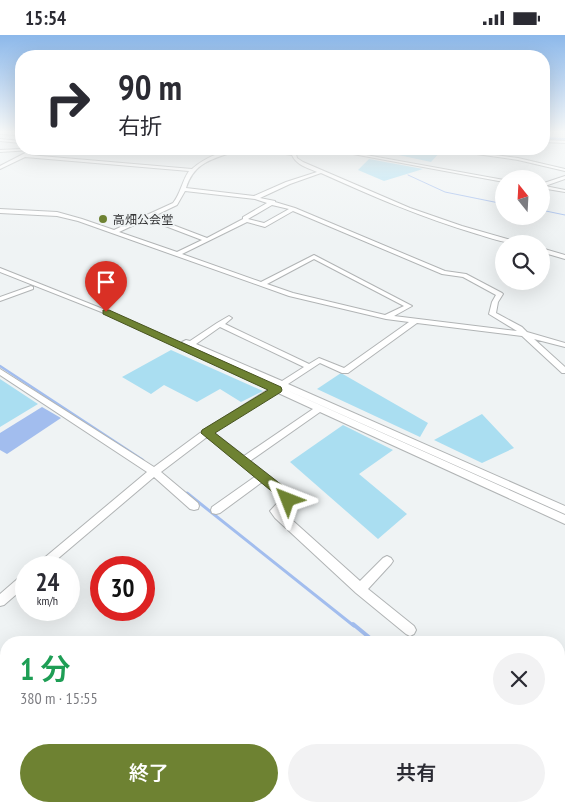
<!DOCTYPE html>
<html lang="ja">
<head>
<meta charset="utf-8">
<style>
	:root { --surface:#fff; --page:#f2f2f3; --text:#2b2b33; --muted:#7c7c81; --accent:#6e8232 }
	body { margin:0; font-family:"PT Sans Narrow","Noto Sans JP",sans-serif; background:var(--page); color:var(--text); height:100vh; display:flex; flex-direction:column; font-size:19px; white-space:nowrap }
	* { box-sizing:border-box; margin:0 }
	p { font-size:16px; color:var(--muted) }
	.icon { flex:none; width:28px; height:28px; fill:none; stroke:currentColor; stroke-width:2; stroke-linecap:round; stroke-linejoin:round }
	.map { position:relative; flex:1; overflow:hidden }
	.panel { position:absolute; left:0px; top:601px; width:565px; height:176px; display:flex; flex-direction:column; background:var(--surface); border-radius:20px 20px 0 0; box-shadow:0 5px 20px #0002 }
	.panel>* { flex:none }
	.hud { position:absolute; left:15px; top:15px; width:535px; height:105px; border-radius:20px; box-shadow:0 5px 20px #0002; background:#fff; color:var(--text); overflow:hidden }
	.needle { width:32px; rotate:342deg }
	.controls { position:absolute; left:495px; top:135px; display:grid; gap:10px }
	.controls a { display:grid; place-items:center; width:55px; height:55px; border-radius:50%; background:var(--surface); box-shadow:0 5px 20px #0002; font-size:25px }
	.speed { position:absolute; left:15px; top:521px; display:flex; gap:10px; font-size:25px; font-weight:700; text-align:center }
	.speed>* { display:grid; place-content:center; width:65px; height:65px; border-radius:50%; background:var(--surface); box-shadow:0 5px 20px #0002; line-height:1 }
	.speed small { font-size:12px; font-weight:400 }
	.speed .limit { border:8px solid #d22; background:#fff; color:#111 }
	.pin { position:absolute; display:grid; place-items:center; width:42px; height:42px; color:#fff; margin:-51px -21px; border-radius:50% 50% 50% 0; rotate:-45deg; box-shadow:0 0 5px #0007 }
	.pin .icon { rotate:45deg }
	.me { position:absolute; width:55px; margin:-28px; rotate:315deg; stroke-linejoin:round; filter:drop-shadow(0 0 4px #0008) }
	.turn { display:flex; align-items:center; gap:18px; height:105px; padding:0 20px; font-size:22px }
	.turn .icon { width:65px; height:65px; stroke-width:2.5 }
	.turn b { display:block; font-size:35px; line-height:42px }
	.round { display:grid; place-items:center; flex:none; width:52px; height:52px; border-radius:26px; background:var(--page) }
	.head { display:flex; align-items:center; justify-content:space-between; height:85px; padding:0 20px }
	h1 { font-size:30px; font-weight:600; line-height:38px; color:#1e9e55 }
	.cta { display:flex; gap:10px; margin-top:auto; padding:10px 20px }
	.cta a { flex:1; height:58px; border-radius:30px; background:var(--accent); color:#fff; font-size:20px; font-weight:600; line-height:58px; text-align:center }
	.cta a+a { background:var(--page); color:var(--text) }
	.status { display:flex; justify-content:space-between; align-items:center; height:35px; padding:0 25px; background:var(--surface); direction:ltr }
	.status svg { height:14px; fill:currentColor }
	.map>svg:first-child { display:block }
	.green { fill:#aadef1 }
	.water { fill:#a2bdee }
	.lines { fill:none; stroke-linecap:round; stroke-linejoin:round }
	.stream-far3 { stroke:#a2bdee; stroke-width:1 }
	.stream-far2 { stroke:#a2bdee; stroke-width:2.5 }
	.stream-far1 { stroke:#a2bdee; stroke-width:3 }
	.stream { stroke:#a2bdee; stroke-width:4 }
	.river { fill:#a2bdee; fill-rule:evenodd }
	.minor-casing { stroke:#b1b4b5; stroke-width:2 }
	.minor { fill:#fff; fill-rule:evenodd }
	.route { fill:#6e8232; stroke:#485420 }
	.poi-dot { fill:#6e8232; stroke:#eff3f4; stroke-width:2 }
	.labels { text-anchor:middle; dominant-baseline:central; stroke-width:4; stroke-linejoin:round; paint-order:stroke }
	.far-poi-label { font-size:12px; fill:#343536; stroke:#eff3f4; text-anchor:start }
</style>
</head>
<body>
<div class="status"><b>15:54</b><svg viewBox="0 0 49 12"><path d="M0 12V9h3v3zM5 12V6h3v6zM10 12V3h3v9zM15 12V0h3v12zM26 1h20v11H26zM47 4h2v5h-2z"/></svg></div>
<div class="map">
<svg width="565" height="777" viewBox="0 0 565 777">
	<rect width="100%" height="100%" fill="#eff3f4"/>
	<path class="green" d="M396,114h41l3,3 -9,10 -37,-8z
		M369,124l54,10 -39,12 -26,-11z
		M171,315l92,41 -22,11 -21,-13 -23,13 -33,-17 -13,9 -29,-17z
		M341,338l87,50 -8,14 -103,-48z
		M0,344l38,25 -38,23z
		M482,379l32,34 -32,15 -48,-23z
		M343,390l50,25 -34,24 48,40 -29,25 -88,-77z
		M559,743l6,5v29h-36l-6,-6h36z
		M374,771h140l5,6h-150z"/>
	<path class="water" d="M42,372l19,11 -54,36 -7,-4v-17z"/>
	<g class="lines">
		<path class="stream-far3" d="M0,115l21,-1
			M408,140l37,17 59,12
			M541,175l24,5"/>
		<path class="stream-far2" d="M0,331l143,94"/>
		<path class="stream-far1" d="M187,458l167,133"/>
		<path class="stream" d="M353,589l23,19
			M559,739l6,4
			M514,771l5,6"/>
		<path class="river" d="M544,102l21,1v4l-21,-1z"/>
		<defs>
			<path id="minor" d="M0,97l21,1v2l-21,-1z
				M0,104l21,2v2l-21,-2z
				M544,105l21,1v2l-21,-1z
				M21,114h18l-10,6 163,14c12,-11 33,-20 49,-20 -4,2 -9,4 -14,5 -21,7 -34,12 -41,34l68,8 32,-14 31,-10c-9,-4 -21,-7 -25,-17l-13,-2 -5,-4 19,4 6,-4h4l-7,5 1,4 6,4 107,46 52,18 59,17 1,1c-16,0 -31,-6 -45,-10 -54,-16 -105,-38 -156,-61l-31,11 -30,14 15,3v1l20,6 150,63 21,3 36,19 1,1 -5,8 -2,11 26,14 5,5 38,11v4l-31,-8 31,28v6h-3l-40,-37 -105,-13 -69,50h-6l-22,-10 -32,21 277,122v8l-283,-126 283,127v9l-245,-112 -70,49 41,32 2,7 -11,11 78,70 23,-23 4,-2 4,2 2,3 -2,3 -23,25 46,37 2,4 -2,4 -4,2 -4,-2 -50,-41 -81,-75 -5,-7 12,-13 -20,-16 -42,31 -4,1 -4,-1 -1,-3 1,-3 44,-31 -49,-39 -46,35 37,31 1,3 -1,3 -4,1 -4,-1 -36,-32 -106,90h-12l1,-3 110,-92 -147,-97v-6l154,98 50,-37 65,-41 -165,-76 -104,-41v-4l108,43 167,74 -93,-43 4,-2 4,1 27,-18 12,-7 3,2 -7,6 84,40 10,-6 25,10 65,-46 -23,-3 -97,-23 -211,-75 -21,-5 -57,-3v-4l57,3 25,7 32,11 59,-27c8,-10 9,-22 16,-32l-164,-14 -25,12v-3l31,-16 -31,2v-2zM185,156l70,8 12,4 -24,14v2l-36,19 -55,-21 25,-12zM272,170l17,4 -25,14 -16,-4zM293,176l149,63 21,3 33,18 -4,7 -3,12 28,17 -123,-15 18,-10 -98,-51 -53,27 -79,-28 65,-32 18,5zM147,184l55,21 -25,12 -58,-20zM314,224l90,47 -19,9 -92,-22 -26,-9zM220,292l84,40 -22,14 -86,-37zM276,357l37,17 -69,47 -31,-24z
				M326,114h7l171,31v2z
				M441,114h9l68,9 47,11v2l-47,-11z
				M565,141v3l-20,7 20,4v2l-24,-4v-4z
				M541,213l24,7v4l-24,-7z
				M31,251l2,1v2l-33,12v-4z
				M26,539v12l-22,19 -4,1v-12l22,-19z
				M565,671v14l-6,1v-14z
				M167,771h32l-4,6h-31z
				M280,771h16l-2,6h-16z"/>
		</defs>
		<use href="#minor" class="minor-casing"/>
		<use href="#minor" class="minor"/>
	</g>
	<linearGradient id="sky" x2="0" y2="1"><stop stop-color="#8cb8ea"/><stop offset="0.47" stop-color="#f8fafa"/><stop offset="1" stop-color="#f8fafa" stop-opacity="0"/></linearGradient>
	<rect width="565" height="206" fill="url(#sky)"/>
	<path class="route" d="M103,275h6l172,77 1,3 -1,2 -66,41 77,60 2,7 -2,4h-9l-2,-5 -80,-66 1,-3 66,-40 -165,-76z"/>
	<circle class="poi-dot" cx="103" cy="184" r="5"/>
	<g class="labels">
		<g class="far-poi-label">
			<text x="113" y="184">高畑公会堂</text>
		</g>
	</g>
</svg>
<div class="controls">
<a><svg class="needle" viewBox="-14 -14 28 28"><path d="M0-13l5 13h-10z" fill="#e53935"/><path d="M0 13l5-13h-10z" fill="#7c7c81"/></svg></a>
<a><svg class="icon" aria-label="search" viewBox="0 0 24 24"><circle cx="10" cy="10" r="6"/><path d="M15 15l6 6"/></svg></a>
</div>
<div class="speed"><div>24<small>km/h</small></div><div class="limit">30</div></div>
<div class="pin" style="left:106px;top:277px;background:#d93025"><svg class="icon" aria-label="arrive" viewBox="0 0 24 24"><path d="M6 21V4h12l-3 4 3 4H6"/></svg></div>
<svg class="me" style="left:288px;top:465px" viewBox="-20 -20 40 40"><path d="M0-17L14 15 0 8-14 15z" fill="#6e8232" stroke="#fff" stroke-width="4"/></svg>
<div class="hud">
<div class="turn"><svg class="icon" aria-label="right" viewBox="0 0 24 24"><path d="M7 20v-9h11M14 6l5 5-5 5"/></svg><div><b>90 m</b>右折</div></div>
</div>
<section class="panel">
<div class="head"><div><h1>1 分</h1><p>380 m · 15:55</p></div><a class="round"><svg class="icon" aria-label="close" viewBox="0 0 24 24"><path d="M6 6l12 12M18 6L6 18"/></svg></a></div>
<div class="cta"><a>終了</a><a>共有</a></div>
</section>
</div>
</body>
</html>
